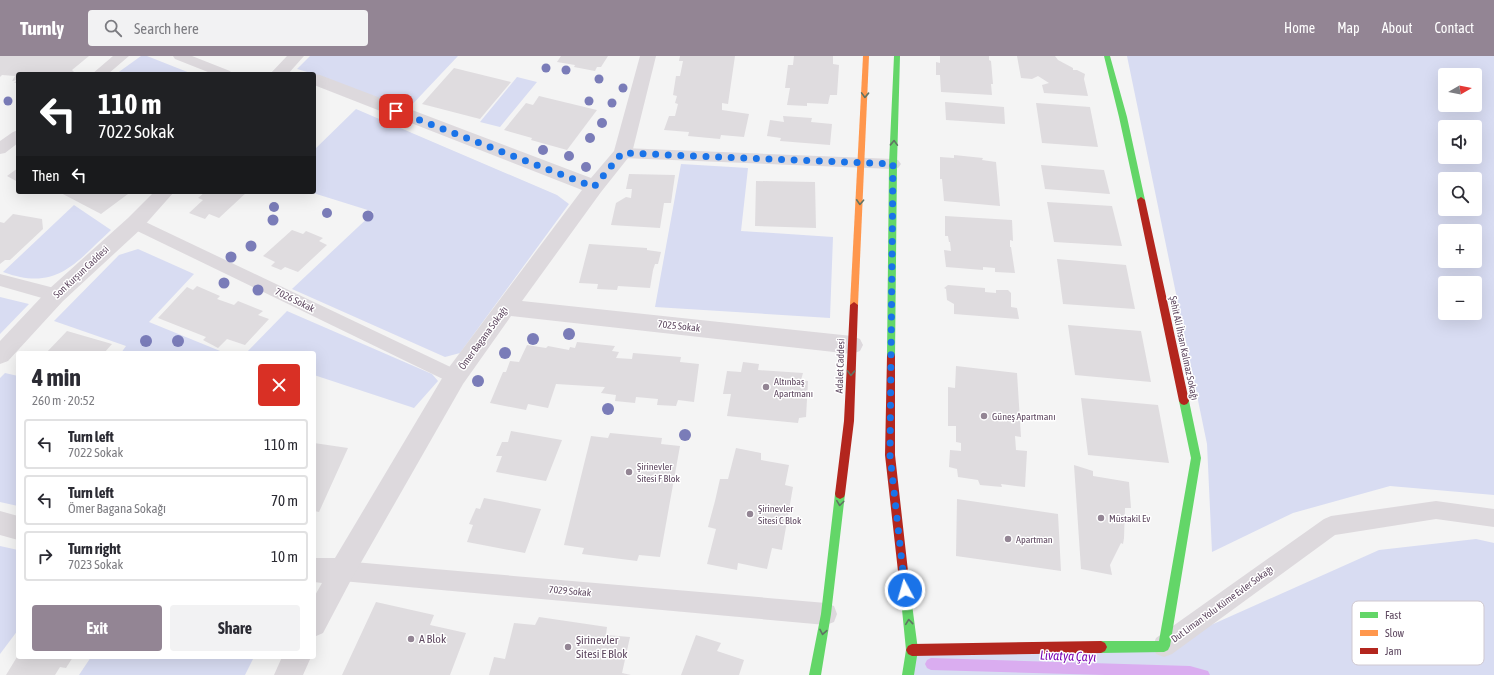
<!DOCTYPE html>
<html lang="en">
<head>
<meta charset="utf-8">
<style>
	:root { --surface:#fff; --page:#f2f2f3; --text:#2b2b33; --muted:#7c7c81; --line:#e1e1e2; --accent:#938594 }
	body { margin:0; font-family:"Asap Condensed",sans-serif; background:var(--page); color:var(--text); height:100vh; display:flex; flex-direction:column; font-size:15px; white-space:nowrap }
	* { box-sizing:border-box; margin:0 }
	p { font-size:13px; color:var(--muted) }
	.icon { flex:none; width:22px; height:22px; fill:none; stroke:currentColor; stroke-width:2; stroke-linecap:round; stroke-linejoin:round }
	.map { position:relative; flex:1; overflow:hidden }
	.drawer { position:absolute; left:16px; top:295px; width:300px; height:308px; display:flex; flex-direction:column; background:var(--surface); border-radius:4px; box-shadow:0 4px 16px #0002 }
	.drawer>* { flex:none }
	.hud { position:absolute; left:16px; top:16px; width:300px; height:122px; border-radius:4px; box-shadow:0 4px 16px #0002; background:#202124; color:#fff; overflow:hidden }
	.needle { width:26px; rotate:81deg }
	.tools { position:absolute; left:1438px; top:12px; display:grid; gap:8px }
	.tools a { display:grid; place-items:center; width:44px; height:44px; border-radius:4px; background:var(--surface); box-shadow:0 4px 16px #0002; font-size:20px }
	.pin { position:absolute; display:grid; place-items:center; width:34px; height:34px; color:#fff; margin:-17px; border-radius:8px; box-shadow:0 2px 6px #0006 }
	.me { position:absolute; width:44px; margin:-22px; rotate:354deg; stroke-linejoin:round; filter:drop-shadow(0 0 3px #0008) }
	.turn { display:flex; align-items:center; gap:14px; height:84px; padding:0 16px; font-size:18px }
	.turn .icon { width:52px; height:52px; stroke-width:2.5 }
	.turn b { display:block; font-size:28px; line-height:34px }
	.then { display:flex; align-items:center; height:38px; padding:0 16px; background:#0003; gap:8px; font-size:15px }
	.round { display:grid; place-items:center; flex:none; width:42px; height:42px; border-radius:4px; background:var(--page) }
	.overview { display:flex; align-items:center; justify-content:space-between; height:68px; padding:0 16px }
	h1 { font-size:24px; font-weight:700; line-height:30px }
	.primary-button { display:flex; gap:8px; margin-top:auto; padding:8px 16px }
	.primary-button a { flex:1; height:46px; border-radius:4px; background:var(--accent); color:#fff; font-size:16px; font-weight:700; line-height:46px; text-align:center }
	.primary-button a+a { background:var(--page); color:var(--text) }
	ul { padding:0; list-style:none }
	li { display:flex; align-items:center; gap:12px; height:50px; margin:0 8px 6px; padding:0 8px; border:2px solid var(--line); border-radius:4px }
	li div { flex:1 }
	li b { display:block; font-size:15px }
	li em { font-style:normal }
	header { display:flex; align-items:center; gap:24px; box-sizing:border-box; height:56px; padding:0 20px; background:var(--accent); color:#fff }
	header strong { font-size:19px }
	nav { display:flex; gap:22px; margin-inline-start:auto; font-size:14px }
	.search { width:280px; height:36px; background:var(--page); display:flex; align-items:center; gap:10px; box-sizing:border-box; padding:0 14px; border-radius:4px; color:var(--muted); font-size:15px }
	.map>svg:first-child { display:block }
	.green { fill:#d8dcf2; fill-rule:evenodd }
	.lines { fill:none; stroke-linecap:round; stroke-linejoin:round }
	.stream { fill:#daadf0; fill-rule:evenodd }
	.building { fill:#dfdcdf }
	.lane { fill:#ddd9dd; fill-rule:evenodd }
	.street { fill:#ddd9dd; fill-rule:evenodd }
	.fast { fill:#63d668; fill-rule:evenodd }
	.slow { fill:#ff974d; fill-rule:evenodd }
	.jam { fill:#b3261e; fill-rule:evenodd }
	.tree { fill:#7a7cb8 }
	.oneway { stroke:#607363 }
	.route { stroke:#1a73e8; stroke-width:7; stroke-dasharray:0 12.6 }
	.poi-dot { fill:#938594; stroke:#fff; stroke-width:1.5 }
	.labels { text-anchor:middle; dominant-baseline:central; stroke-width:3; stroke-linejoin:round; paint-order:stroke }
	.street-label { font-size:10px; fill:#5f4961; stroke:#fff }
	.poi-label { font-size:10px; fill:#5f4961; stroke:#fff; text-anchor:start }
	.near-poi-label { font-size:12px; fill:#5f4961; stroke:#fff; text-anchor:start }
	.near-water-label { font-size:13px; font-style:italic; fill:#7c09b4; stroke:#fff }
	.key { fill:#fff; stroke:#cfc8d0; stroke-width:1 }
	.key-label { font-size:11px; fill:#5f4961 }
</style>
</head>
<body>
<header>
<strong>Turnly</strong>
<div class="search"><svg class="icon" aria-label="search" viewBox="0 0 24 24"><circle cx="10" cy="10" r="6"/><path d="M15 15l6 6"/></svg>Search here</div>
<nav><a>Home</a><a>Map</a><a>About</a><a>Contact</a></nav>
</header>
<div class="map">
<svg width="1494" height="619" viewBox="0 0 1494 619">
	<rect width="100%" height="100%" fill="#f4f4f4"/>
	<path class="green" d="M141,0h6l43,17 -74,1z
		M310,0h148l-52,55 -92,-36v-1l-17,-5z
		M1127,0h367v439l-104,-9 -97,27 -81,39 -5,-108zM1445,19h30v30h-30zM1445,71h30v30h-30zM1445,123h30v30h-30zM1445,175h30v30h-30zM1445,227h30v30h-30z
		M517,21l20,5 -37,45 -20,-5z
		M356,53l201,86 12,9 -109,149 -15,4 -153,-68 82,-77 -64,-20h4v-42z
		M681,108l67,4 -7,63 92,6 -3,81 -175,-11z
		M74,149l37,25c-36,33 -54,62 -108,42z
		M138,193l56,25 -45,48 76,31h-104l5,-7 -72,-25 65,-66z
		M0,241l29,7 -29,30z
		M287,255l145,63 6,7 -24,27 -100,-33v-22h-68z
		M5,317l13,3v130l-18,-4v-124z
		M1476,483l18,4v132h-586l4,-25 252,-4 215,-96z
		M0,490l18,4v80l-18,24z
		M91,601h163l-9,18h-166z"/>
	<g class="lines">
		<path class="stream" d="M931,602l259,8 18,5 2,4h-105l-174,-5 -4,-2 -2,-4 2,-4z"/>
	</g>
	<path class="building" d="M0,0h89l-17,14 2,2 -4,2h-52v9h-4l3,-3 -5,1 3,-5 -13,-1 -2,2z
		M561,0h47l-7,11h-4l-2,4 -21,-4 1,-2 -18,-3z
		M680,0h55l-7,48 -6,-1v7l27,4 -5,23 -23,-2 -1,4 -32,-3 1,-4 -25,-2 5,-14h6l3,-12 -3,-1 2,-7 -4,-1 3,-19h4l3,-15h-4z
		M794,0h39v8l6,1 -2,30h-7l-2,9 -21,-1v3l-20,-1 3,-17h-5l3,-23h5z
		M940,0h49v4l2,1 2,23h-2l1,11 -51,-3 -1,-17h-4v-13l4,1z
		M1017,0h38l3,4 15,8v2h4l8,4 -1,5 4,17 -44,-3 -2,-8 7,-2 -11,-7 -6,3 -11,-1z
		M454,12l57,14 -31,37 -58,-15z
		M539,40l58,14 -30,40 -36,-10 1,-2 -28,-8 22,-27 7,2z
		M945,46l59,5 1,17 -59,-4z
		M1036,47l54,4 8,40 -56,-4z
		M783,60l29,2 -1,4 21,2 -2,21 -50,-4 1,-3 -14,-2 3,-16 14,2z
		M954,99l29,3 -1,2 14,2 4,44 -56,-5 -2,-22h-2v-22l14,1z
		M1041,109l63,5 6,24 -65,-5z
		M18,112v14l-11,-6z
		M629,118l46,1 -4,28h-7l-4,25 -49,-3 5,-22 10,-6 5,1 1,-9h-6z
		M756,125l59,1 1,46 -61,-2z
		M59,136h66l3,2 -27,20z
		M205,136h42l-28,26 -10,-4 -4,5 -16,-6 14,-13 -5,-2z
		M1047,146l65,4 10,40 -68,-4z
		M13,158l29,5 1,10 -33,31h-5l-5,4v-42l4,1z
		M945,160l67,4 1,21 -3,-1v7h1l4,26 -20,-1v-4l-12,-1v3l-37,-3 -2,-17 7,1 -1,-9h-1l-1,-6h-3z
		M292,174l11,4 3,-3 17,7 -4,3 8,4 -29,27 -13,-5 -4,3 -10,-4 4,-4 -12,-6z
		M589,188l58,4v2l14,2 -3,12h-3l-2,6 -3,18 -32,-2 -1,4 -20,-1 1,-5 -19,-1z
		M1057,203l69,6 9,44 -72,-5z
		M948,229l37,3v4l11,1v-3h12l3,3v14l6,1 2,11 -65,-5v-10l-7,-4 -1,-11 -2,-1z
		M197,230l23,10 -3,3 17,6 4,-4 25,10 -5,4 11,4 -24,26 -18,-6 -9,9 -15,-8 3,-3 -48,-19 29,-31 6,3z
		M1068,269l73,6 10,51 -76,-7z
		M67,275l45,13 -8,9h-58z
		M577,286l38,4 -3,5 7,1 -3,6 16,1 1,-6 48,4 -1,5 19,2 -5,38 -16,-2 -2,6 -19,-1 1,-6 -22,-2 -1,6 -20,-2 1,-6 -15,-2 4,-6 -49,-3 -8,24 -20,-4 -2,6 -36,-7 13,-31h3l4,-11 9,1 8,-17 19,3 2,-2 21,4 1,-3 5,1z
		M743,306l16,2 -1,6 45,3 -2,7 7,1 -2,36 -7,1 -1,5 -71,-7 4,-22h-8l4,-23 14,1z
		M956,310l61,7 4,64 -6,-1 1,14 11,1 -2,36 -24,-3 1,3 -22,-2 -2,-5 -20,-3 -1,-8 -8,-2 1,-17 11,1v-8l-5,-1v-16h-8v-39l7,1z
		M1081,342l77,7 11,58 -81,-8z
		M511,375l51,9 -16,41 -50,-9 6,-16h-6l6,-14h6z
		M610,377l52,5 -1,6 19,2 -20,111 -21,-2 -2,6 -55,-7 2,-6 -20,-3 27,-109 17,2z
		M314,387l34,5 -29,64 -5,-1z
		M736,392l25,5v7l28,5 -4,20 8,2 -11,63 -10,-2 -5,21 -29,-6 -1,7 -30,-6 9,-35 -8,-2 7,-26 5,-22h8z
		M1074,409l19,6v5l36,6 2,26h-6l-1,30 -1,6 -2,-1 -11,22 2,10 -31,-6z
		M484,442l57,11 -16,44 -58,-11 6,-17 -4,-1 7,-16 4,1z
		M957,443l101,15 3,57 -105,-15z
		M376,546l58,13 -4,10 36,8 -16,42h-108z
		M539,561l68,10 -1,8 24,2 -8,36 9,2h-142l5,-18 11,2 9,-36 21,2z
		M696,579l25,8 -4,8 27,9 -5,15h-58z
		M17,601h56l-7,11 -6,-1 -5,8h-49z"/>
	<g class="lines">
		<path class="lane" d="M113,0h16l-21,18h-16z
			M173,0h19l38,15 2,3h-19l-38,-15z
			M18,74v13l-13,10 -5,1v-13l13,-9z
			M623,92l270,11 5,1 3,4 -3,4 -5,1 -270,-11 -5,-1 -2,-4 2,-4z
			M135,161l326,155 3,5 -3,5 -6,3 -6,-3 -320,-155 -2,-4 2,-4z
			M0,218l62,16 2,5 -2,5 -6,2 -56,-16z
			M1436,445l58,8v18l-58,-8 -101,16 -163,119 -8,3 -8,-3 -3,-8 3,-8 168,-119 7,-3z
			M342,505l484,42 8,3 3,8 -3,8 -8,3 -484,-44 -7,-3 -4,-7 4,-7z"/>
		<path class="street" d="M287,0h17l-16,18h-18z
			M640,0h16l-24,97 -31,39 -79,109 330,35 8,3 3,6 -3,6 -8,3 -341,-38 -48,68 -112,196 -28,53 -9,4v-40l8,-14 -8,-1v-24h21l112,-188 135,-180 -268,-105v-11h-1l7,1 271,103 23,-27z
			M154,136h20l-32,36 -79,73 -55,60 -8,3v-23l49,-52 79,-71z
			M0,455l18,5v24l-18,-5z
			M282,601h29l-8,18h-29z"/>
		<path class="fast" d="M894,0h6l-3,108 -2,192 -1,3h-6l-1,-3 2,-192z
			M1104,0h6l17,61 18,83 -4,3 -4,-3 -18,-83z
			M1184,341l3,1 2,3 12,57 -31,188 -2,4 -4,2 -63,1 -4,-2 -2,-4 2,-4 4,-2h58l32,-183 -12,-57 2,-3z
			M840,433l4,2 1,3 -14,120 -10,61h-12l12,-61 14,-120 1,-3z
			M905,528l4,1 1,4 8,61 -4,25h-12l4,-25 -6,-61 1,-4z"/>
		<path class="slow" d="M863,0h6l-11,249 -4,3 -4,-3z"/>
		<path class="jam" d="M1141,141l4,3 44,201 -2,3 -3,1 -3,-1 -2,-3 -42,-201z
			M854,246l4,3 -4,116 -9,73 -1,3 -4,2 -4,-2 -1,-3 9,-73 6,-116z
			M891,296l3,1 1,3v99l15,134 -1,4 -4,1 -4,-1 -1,-4 -15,-134 2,-99 1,-3z
			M1101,585l4,2 2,4 -2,4 -4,2 -189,3 -4,-2 -2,-4 2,-4 4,-2z"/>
	</g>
	<g class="tree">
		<circle cx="546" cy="12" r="4.5"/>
		<circle cx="566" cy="14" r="4.5"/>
		<circle cx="599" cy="23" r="4.5"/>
		<circle cx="623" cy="32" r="4.5"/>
		<circle cx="8" cy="45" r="4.5"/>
		<circle cx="589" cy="45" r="4.5"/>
		<circle cx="612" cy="47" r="4.5"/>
		<circle cx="602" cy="67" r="5"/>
		<circle cx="590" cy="82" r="5"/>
		<circle cx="543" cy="94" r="5"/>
		<circle cx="569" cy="100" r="5"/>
		<circle cx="586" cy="111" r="5"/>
		<circle cx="274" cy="151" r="5"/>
		<circle cx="327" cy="157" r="5"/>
		<circle cx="368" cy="160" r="5.5"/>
		<circle cx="273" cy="164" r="5.5"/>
		<circle cx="251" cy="190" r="5.5"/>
		<circle cx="231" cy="201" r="5.5"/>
		<circle cx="224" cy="227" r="5.5"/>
		<circle cx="258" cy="234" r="5.5"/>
		<circle cx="569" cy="278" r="6"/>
		<circle cx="533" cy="283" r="6"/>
		<circle cx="146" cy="285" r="6"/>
		<circle cx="178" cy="285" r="6"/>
		<circle cx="505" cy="297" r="6"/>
		<circle cx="478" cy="325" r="6"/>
		<circle cx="608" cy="353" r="6"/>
		<circle cx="685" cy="379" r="6"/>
	</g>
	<defs><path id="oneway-chevron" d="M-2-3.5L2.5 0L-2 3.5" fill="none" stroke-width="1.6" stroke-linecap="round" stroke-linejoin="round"/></defs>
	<g class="oneway">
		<use href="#oneway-chevron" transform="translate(865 39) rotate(92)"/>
		<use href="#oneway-chevron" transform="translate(894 87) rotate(-88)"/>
		<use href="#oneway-chevron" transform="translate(860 146) rotate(93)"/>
		<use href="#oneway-chevron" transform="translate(851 317) rotate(92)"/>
		<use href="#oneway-chevron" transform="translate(840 447) rotate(97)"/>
		<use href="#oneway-chevron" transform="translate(909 566) rotate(-96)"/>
		<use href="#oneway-chevron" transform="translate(823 576) rotate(100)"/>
	</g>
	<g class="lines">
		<path class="route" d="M396,55l198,76 28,-34 271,11 -3,291 15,135"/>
	</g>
	<g class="poi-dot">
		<circle cx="766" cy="331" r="4"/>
		<circle cx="984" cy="360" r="4"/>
		<circle cx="629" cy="416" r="4"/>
		<circle cx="750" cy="458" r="4"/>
		<circle cx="1101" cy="462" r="4"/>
		<circle cx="1008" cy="483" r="4"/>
		<circle cx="411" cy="583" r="4"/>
		<circle cx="568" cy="591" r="4"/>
	</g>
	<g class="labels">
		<g class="street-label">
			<text transform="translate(81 216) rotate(-43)">Son Kurşun Caddesi</text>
			<text transform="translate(295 244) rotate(26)">7026 Sokak</text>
			<text transform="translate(679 270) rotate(6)">7025 Sokak</text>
			<text transform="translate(483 282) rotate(-54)">Ömer Bagana Sokağı</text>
			<text transform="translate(1184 292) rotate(78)">Şehit Ali İhsan Kalmaz Sokağı</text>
			<text transform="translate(840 310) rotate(-88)">Adalet Caddesi</text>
			<text transform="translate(570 535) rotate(5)">7029 Sokak</text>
			<text transform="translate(1222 548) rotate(-36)">Dut Liman Yolu Küme Evler Sokağı</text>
		</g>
		<g class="poi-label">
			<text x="774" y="325">Altınbaş<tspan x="774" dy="12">Apartmanı</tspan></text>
			<text x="992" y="360">Güneş Apartmanı</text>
			<text x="637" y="410">Şirinevler<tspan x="637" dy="12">Sitesi F Blok</tspan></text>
			<text x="758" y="452">Şirinevler<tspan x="758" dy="12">Sitesi C Blok</tspan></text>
			<text x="1109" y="462">Müstakil Ev</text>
			<text x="1016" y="483">Apartman</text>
		</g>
		<g class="near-poi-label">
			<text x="419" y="583">A Blok</text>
			<text x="576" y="584">Şirinevler<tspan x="576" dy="14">Sitesi E Blok</tspan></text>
		</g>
		<g class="near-water-label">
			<text transform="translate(1068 600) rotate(2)">Livatya Çayı</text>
		</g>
	</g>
	<rect x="1352" y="545" width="132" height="64" rx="6" class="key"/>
	<rect x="1360" y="556" width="18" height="6" fill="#63d668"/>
	<rect x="1360" y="574" width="18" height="6" fill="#ff974d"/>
	<rect x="1360" y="592" width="18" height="6" fill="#b3261e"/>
	<g class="key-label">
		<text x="1385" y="563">Fast</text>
		<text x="1385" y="581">Slow</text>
		<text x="1385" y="599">Jam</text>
	</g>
</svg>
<div class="tools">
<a><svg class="needle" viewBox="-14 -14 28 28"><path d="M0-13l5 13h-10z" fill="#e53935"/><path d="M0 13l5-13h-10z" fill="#7c7c81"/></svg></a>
<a><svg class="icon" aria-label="sound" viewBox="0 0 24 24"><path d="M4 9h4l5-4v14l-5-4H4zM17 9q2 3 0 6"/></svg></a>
<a><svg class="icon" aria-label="search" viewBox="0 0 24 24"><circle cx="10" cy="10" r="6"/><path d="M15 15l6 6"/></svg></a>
<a>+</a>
<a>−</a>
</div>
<div class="pin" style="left:396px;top:55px;background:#d93025"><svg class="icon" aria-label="arrive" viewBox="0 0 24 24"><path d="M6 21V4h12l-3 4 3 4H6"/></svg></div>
<svg class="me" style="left:905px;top:534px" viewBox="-20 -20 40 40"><circle r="17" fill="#1a73e8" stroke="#fff" stroke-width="3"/><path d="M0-11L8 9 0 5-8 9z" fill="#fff"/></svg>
<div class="hud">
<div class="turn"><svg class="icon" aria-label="left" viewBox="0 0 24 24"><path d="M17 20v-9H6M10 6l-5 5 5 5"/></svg><div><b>110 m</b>7022 Sokak</div></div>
<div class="then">Then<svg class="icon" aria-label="left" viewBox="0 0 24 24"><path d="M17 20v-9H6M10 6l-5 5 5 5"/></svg></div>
</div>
<section class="drawer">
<div class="overview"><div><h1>4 min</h1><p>260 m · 20:52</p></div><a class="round" style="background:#d93025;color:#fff"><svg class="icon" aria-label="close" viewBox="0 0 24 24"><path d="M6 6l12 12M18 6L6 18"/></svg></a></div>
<ul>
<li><svg class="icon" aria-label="left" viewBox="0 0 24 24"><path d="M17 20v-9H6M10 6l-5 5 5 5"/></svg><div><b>Turn left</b><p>7022 Sokak</p></div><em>110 m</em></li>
<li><svg class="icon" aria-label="left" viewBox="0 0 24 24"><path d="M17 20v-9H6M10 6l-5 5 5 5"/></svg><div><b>Turn left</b><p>Ömer Bagana Sokağı</p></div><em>70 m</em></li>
<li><svg class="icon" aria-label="right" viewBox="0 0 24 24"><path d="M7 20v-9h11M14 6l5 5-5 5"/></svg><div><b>Turn right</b><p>7023 Sokak</p></div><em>10 m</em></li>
</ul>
<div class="primary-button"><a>Exit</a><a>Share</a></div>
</section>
</div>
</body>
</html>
